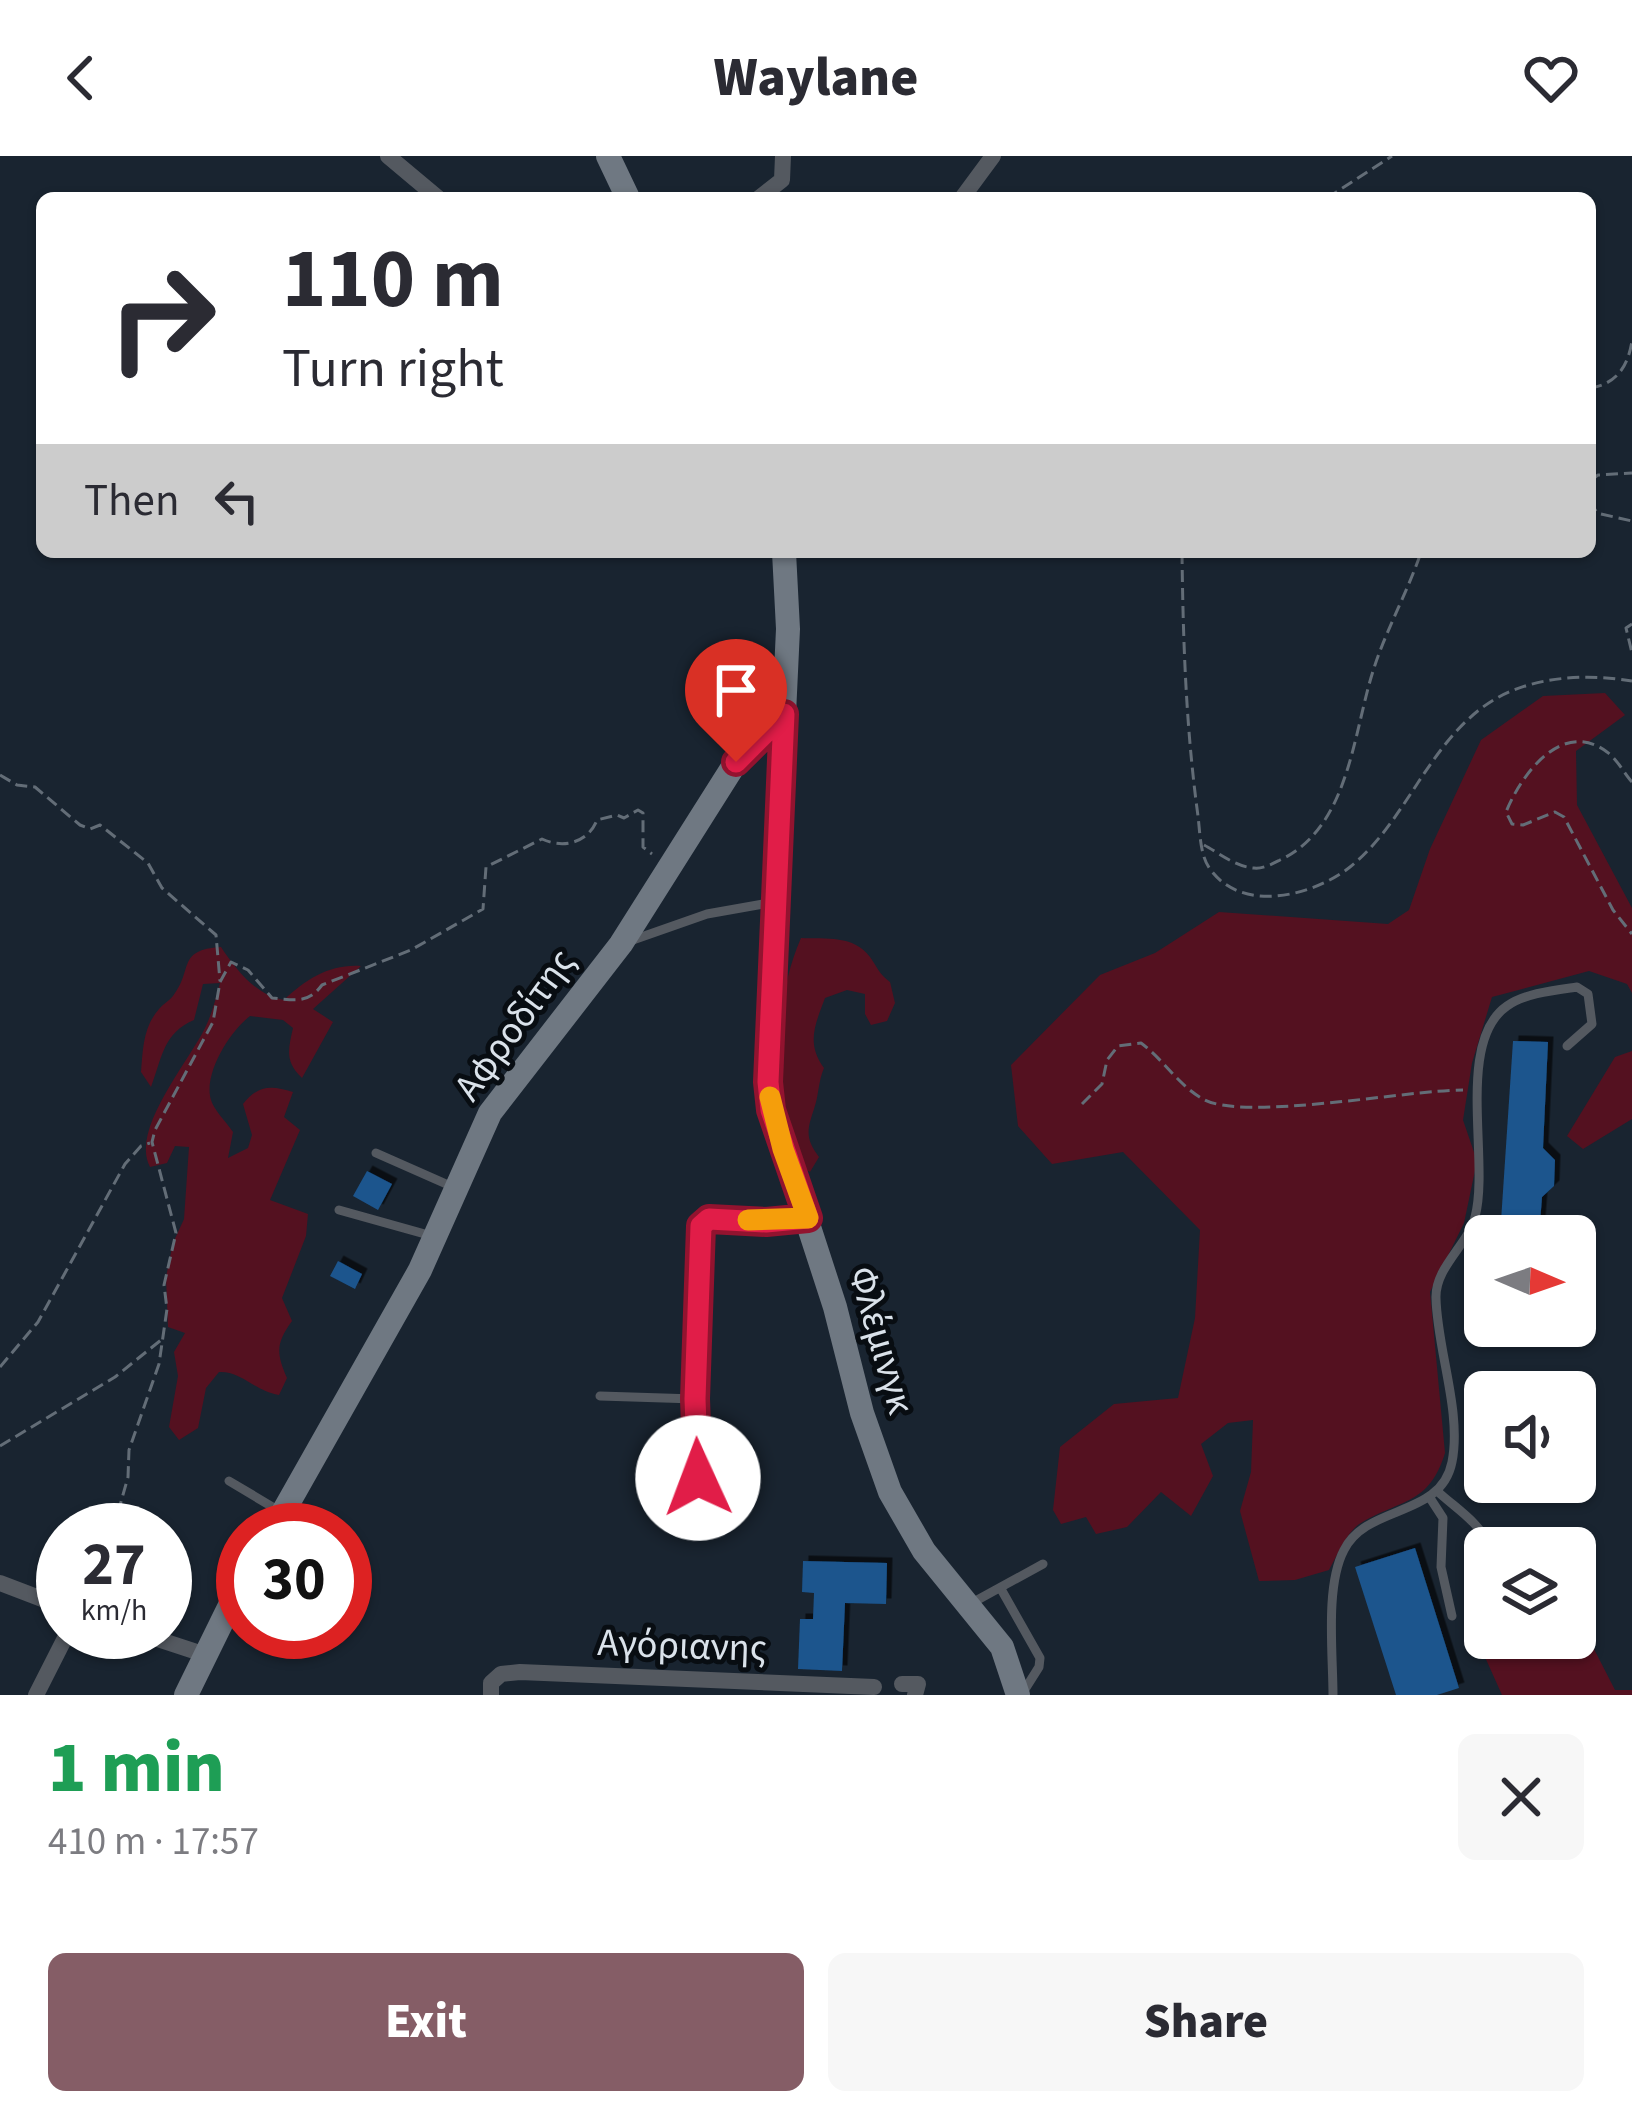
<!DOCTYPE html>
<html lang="en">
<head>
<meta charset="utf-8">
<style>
	:root { --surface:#fff; --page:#f7f7f7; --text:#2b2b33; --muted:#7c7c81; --accent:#855d66 }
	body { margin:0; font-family:"Source Sans 3",sans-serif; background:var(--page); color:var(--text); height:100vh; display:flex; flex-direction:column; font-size:45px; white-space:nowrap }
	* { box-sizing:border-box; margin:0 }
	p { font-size:39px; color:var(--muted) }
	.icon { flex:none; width:66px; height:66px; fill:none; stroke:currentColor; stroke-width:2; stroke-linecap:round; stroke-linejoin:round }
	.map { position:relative; height:1539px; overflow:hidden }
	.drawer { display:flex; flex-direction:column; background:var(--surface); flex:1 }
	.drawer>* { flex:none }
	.banner { position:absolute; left:36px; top:36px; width:1560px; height:366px; border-radius:18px; box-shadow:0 3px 9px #0004; background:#fff; color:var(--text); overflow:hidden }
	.needle { width:78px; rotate:92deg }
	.buttons { position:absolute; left:1464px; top:1059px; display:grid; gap:24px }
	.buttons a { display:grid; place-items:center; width:132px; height:132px; border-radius:18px; background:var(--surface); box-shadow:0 3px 9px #0004; font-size:60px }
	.speed { position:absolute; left:36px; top:1347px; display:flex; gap:24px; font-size:60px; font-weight:700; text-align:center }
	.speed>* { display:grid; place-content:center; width:156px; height:156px; border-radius:50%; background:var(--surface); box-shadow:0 3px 9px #0004; line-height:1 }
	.speed small { font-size:30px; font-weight:400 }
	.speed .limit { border:18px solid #d22; background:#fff; color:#111 }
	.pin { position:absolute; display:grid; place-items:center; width:102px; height:102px; color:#fff; margin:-123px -51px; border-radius:50% 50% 50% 0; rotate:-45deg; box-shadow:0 0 12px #0007 }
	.pin .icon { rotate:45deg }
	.me { position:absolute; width:132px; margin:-66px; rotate:358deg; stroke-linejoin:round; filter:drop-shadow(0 0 9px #0008) }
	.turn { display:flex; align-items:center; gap:42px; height:252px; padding:0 48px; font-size:54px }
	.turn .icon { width:156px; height:156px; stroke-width:2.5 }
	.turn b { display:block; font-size:84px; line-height:102px }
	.then { display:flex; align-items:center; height:114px; padding:0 48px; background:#0003; gap:24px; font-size:45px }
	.round { display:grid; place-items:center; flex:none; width:126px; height:126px; border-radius:18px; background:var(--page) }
	.summary { display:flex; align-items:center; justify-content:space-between; height:204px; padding:0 48px }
	h1 { font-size:72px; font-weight:800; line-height:90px; color:#1e9e55 }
	.cta { display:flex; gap:24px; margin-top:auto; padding:24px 48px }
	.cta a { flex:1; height:138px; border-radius:18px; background:var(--accent); color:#fff; font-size:48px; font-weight:800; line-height:138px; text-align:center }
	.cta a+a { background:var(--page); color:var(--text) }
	header { display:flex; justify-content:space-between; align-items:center; height:156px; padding:0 48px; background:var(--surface); font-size:54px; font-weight:800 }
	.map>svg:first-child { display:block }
	.green { fill:#541120 }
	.building { fill:#1b548d; filter:url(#shadow) }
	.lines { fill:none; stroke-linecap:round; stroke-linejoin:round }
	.path { stroke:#636d77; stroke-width:3; stroke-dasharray:12 6; stroke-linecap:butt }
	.lane { stroke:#545960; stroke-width:9 }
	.street { stroke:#545960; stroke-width:16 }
	.secondary { stroke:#6f7882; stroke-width:24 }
	.route-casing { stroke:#92132f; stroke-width:30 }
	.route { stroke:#e11d48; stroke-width:21 }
	.slow { stroke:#f59e0b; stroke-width:21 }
	.labels { text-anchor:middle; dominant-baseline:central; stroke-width:10; stroke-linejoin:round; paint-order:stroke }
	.street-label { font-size:39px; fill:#dae2ea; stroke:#080d12 }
</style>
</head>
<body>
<header><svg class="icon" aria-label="back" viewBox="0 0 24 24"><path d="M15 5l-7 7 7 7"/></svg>Waylane<svg class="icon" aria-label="heart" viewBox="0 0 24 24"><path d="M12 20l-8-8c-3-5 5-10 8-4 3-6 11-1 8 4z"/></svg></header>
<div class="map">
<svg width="1632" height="1539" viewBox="0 0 1632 1539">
	<defs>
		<filter id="shadow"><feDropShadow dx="5.5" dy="-5.5" stdDeviation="0" flood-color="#0009"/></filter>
	</defs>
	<rect width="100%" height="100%" fill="#192430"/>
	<path class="green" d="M1605,537l20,22 -49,36 1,54 55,103v85l-5,-9 -38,-13 -97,26 -20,66 -9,57 14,41 -13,62 -34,69 15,161c-16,52 -44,46 -84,70 -14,8 -24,33 -32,47l-34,10 -36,1 -19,-70 11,-39 2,-52 -25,3 -27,21 12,32 -22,40 -30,-24 -34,35 -31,7 -10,-17 -25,7 -8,-14 7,-63 54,-43 64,-6 17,-80 5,-88 -77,-78 -71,12 -34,-38 -7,-61 89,-90 55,-22 64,-41 169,12 21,-14 21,-61 51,-109 62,-44z
		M801,782c25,1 53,-3 69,19 8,11 9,17 20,25l5,21 -8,18 -16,4 -6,-11v-20l-18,-4 -22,8c-10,27 -19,45 -1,70 -6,14 -5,27 -10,41 -7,21 -9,29 5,48l-9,15 -17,-11c-16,-72 -22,-155 8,-223z
		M221,791c15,23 36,49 63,53 22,-21 46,-36 77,-34l-48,43 20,13 -31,56c-17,-16 -14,-28 -9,-50l-10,-8 -33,-4c-20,15 -47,58 -39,84 3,10 16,23 22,32l-5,26 20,-10 4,-13 -9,-31c15,-19 28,-19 50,-12l-9,25 16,13 -30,70 38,14 -2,22 -24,62 10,23c-16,22 -16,32 -5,57l-8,17c-25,-4 -37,-24 -60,-23l-13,16 -8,40 -19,12 -10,-13 9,-51 -4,-24 11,-19 -17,-6 -2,-50 7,-34 11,-24 5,-72 -14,-1 -8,17 -17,4c-20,-37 38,-104 55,-139 7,-14 11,-30 15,-45l-17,1 -9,36c-31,13 -32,38 -43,67l-10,-15c2,-23 2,-45 18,-63 4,-5 10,-8 14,-13 21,-27 3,-46 48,-49z
		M1632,895v68l-49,30 -16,-13 48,-79z
		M1575,1456l40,78h17v5h-130l-26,-58 9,-15v16h90z"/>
	<path class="building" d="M1513,885l35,1 -5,106 12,12 -1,26 -12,11 -3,39h-39z
		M367,1015l25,13 -14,26 -25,-14z
		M338,1105l24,13 -7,15 -25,-13z
		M1415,1392l44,140 -22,7h-41l-41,-128z
		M803,1405l84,2 -1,41 -41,-1 -3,68 -44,-2 2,-50h13l1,-26 -12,-1z"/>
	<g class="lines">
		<path class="path" d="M1327,42l65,-42
			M1590,232c27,-4 38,-22 42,-47
			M1590,325l8,-6 34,-2
			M1590,345l7,12 35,8
			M1182,396c1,89 4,176 16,264 2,16 2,40 12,53 32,45 103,27 140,-2 54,-43 76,-118 133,-160 42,-31 101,-34 149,-26
			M1632,468l-6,4 6,25
			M0,619l17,10 18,2 45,38 10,4 10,-4 48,38 14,25 54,47 4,46
			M1632,626c-8,-9 -15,-23 -25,-30 -45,-34 -86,23 -101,60l6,12 11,1 32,-13 9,5 49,93 19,24
			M1204,689c15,8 32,22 50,23 9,1 18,-4 26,-8 71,-33 73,-131 95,-195 13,-39 33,-74 46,-113
			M1082,948l20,-20 5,-24 11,-14 23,-3c23,17 37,42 62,56 39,23 204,-9 260,-9
			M0,1211l38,-45 87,-158 16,-18 9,-3
			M0,1290l115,-69 46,-37
			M113,1374l15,-53 1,-27 30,-86 8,-55 -3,-24 12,-52 -24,-91 3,-12 58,-108 7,-40 11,-20 17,8 24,28c23,2 36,6 50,-13l89,-35 72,-41 3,-42 56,-28c21,10 46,4 55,-19l20,-5 7,3 14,-8 5,3v34l9,7"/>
		<path class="lane" d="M630,785l77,-27 68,-12
			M376,997l77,34
			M339,1054l93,26
			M600,1240l95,3
			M229,1325l52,31
			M1437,1335c22,20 41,30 54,57
			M1430,1342l13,20 -2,49 11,49
			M1001,1433l39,69 -1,9 -17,27
			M970,1448l73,-40
			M1333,1539c0,-41 -8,-109 11,-145 23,-46 97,-32 108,-88 10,-50 -15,-113 -16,-164 -1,-31 32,-53 39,-81 15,-56 -20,-175 32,-211 18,-13 49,-16 70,-19l11,7 4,30 -25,22"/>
		<path class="street" d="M388,0l50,42
			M759,42l23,-18 1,-24
			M962,42l31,-42
			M698,1322l-3,-79 6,-174 8,-6 58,3 41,-4
			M0,1427l63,24
			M136,1476l67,22
			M902,1528h16l-3,11
			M36,1539l32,-63
			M491,1539v-12l10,-9 19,-2 354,15"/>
		<path class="secondary" d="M608,0l20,42
			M784,396l4,77 -18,382 1,99 64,197 27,106 28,79 34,59 78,96 16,48
			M273,1374l147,-260 70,-157 131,-169 115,-182 48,-48
			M186,1539l57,-116"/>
	</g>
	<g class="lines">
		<defs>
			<path id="route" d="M698,1322l-3,-79 6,-173 8,-7 57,3 42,-4 -37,-108 -3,-28 16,-368 -48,48"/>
		</defs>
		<use href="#route" class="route-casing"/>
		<use href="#route" class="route"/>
		<path class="slow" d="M748,1064l60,-2 -25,-69 -13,-52"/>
	</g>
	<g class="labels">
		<g class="street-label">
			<text transform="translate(515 869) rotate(-54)">Αφροδίτης</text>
			<text transform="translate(881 1184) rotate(74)">Φλέμινγκ</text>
			<text transform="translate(682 1490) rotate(2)">Αγόριανης</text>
		</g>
	</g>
</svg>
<div class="buttons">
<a><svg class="needle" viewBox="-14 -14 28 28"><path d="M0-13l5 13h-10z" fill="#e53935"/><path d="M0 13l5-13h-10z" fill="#7c7c81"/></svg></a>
<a><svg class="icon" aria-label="sound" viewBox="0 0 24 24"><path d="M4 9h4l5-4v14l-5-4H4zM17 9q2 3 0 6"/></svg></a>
<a><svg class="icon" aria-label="layers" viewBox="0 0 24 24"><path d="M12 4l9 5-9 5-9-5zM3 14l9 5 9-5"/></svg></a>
</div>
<div class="speed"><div>27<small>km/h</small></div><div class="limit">30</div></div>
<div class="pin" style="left:736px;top:606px;background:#d93025"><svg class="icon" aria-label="arrive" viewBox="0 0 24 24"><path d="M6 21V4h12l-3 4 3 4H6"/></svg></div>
<svg class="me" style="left:698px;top:1322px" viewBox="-20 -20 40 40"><circle r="19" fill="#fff"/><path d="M0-13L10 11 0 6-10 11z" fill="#e11d48"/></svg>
<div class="banner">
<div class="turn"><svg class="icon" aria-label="right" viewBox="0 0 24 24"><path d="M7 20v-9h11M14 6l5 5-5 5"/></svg><div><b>110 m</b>Turn right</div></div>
<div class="then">Then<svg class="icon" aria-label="left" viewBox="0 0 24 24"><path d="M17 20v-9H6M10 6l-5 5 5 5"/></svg></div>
</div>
</div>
<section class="drawer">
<div class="summary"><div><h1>1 min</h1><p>410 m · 17:57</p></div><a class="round"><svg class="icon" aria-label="close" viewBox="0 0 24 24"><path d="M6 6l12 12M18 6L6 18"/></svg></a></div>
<div class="cta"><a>Exit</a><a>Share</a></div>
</section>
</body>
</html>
